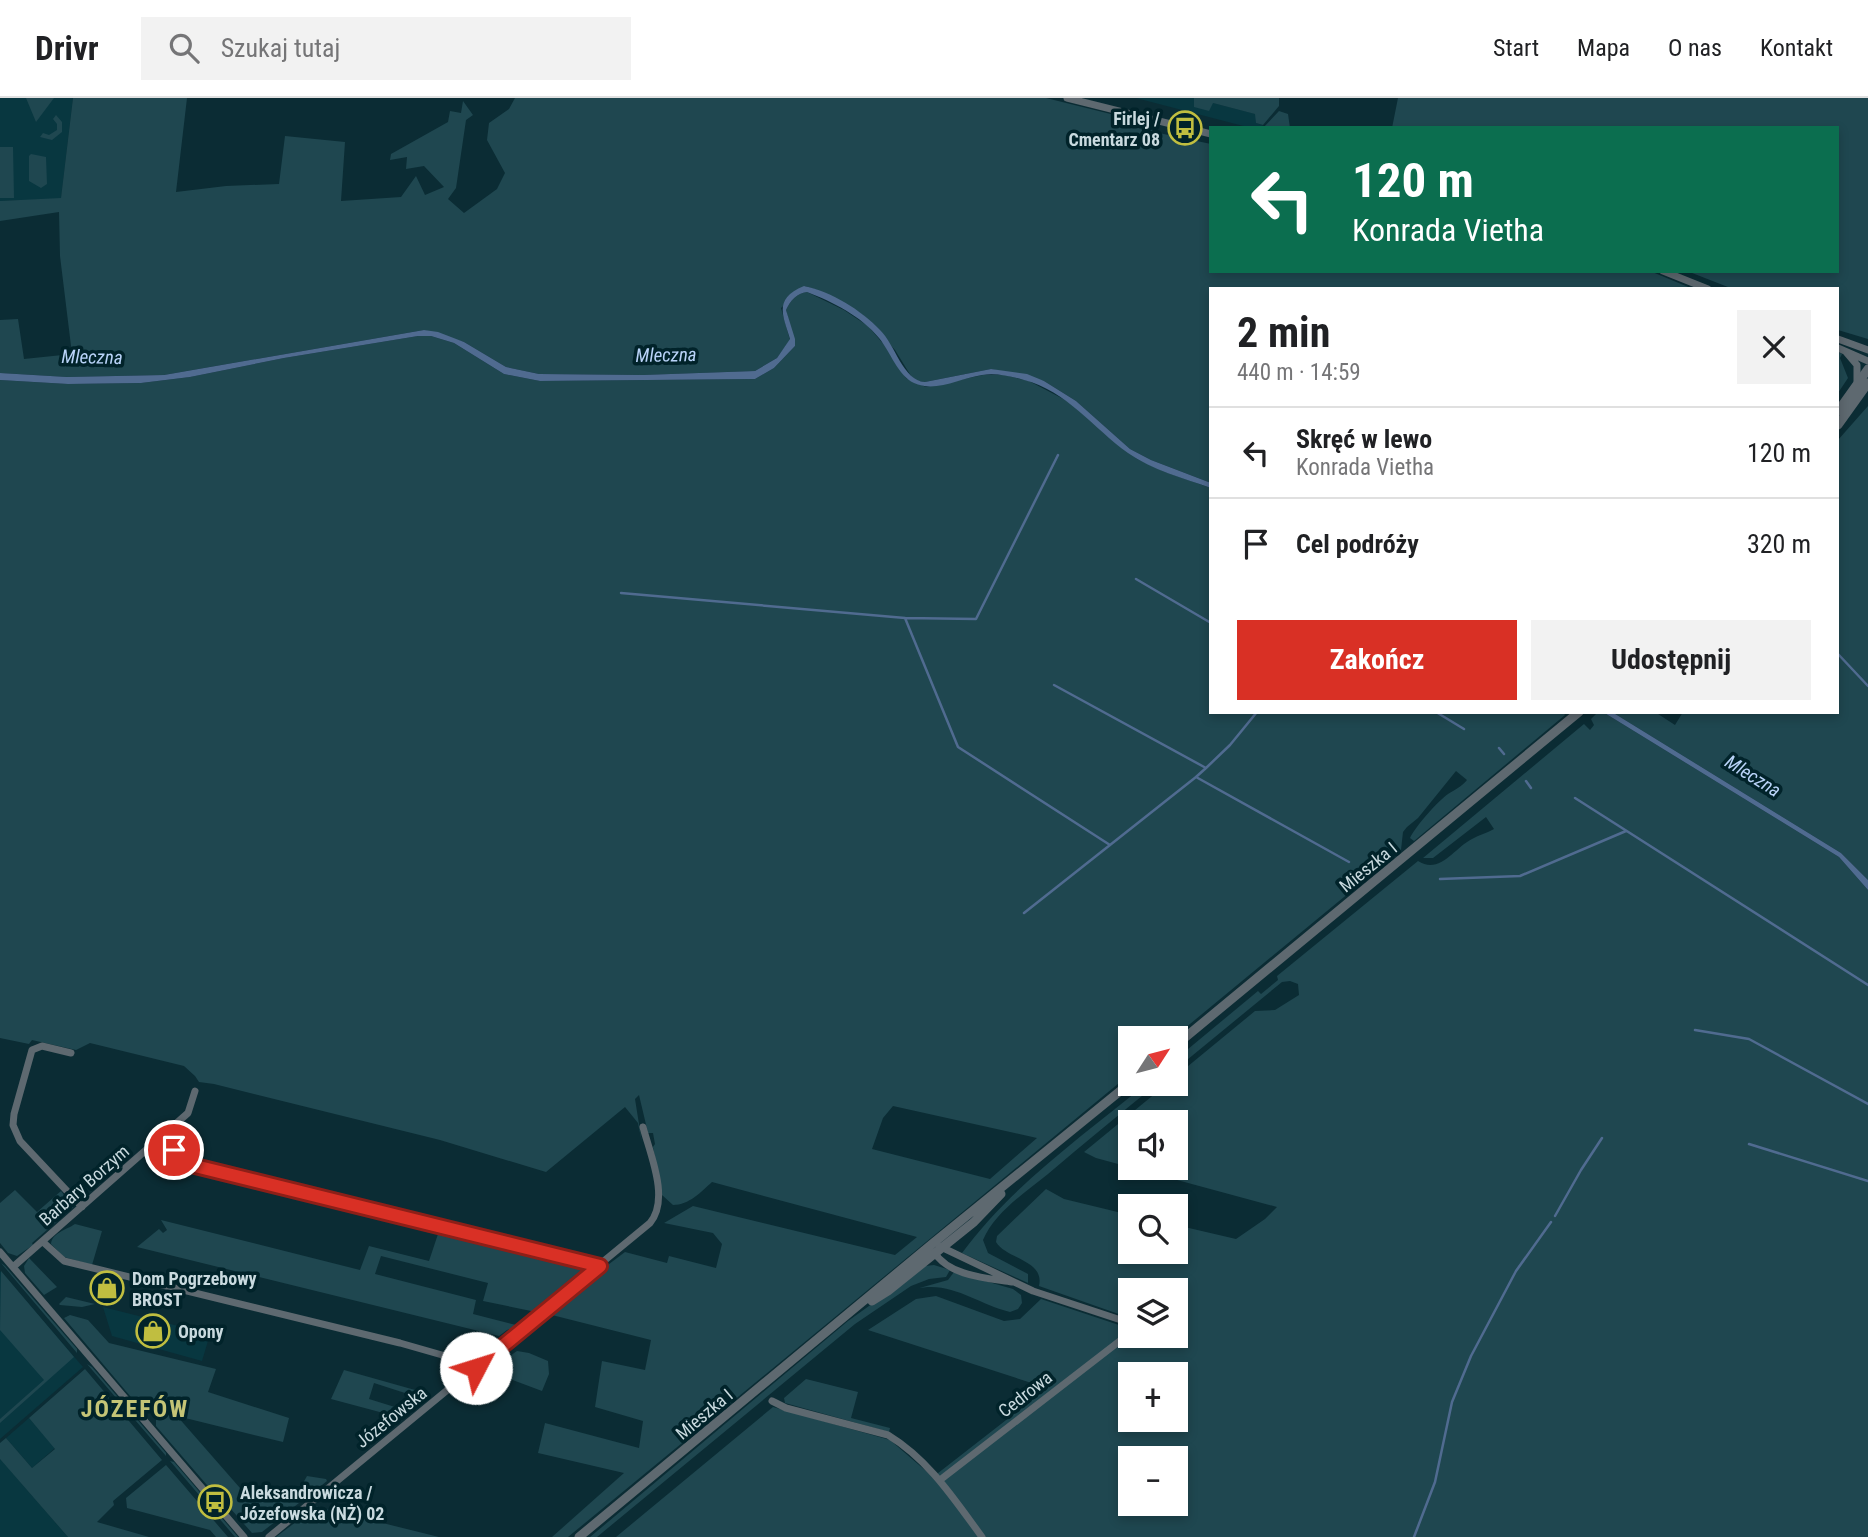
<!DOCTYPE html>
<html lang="pl">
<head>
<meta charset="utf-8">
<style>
	:root { --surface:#fff; --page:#f2f2f2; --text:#202124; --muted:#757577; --line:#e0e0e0; --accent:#d93025 }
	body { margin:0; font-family:"Roboto Condensed",sans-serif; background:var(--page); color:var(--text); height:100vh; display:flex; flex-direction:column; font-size:26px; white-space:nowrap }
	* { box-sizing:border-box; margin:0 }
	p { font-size:23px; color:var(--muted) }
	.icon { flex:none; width:38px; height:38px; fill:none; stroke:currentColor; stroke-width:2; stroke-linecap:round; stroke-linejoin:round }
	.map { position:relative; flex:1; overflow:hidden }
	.side { position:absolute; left:1209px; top:189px; width:630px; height:427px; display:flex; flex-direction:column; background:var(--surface); border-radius:0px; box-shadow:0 4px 10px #0003 }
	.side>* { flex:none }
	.top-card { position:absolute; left:1209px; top:28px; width:630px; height:147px; border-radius:0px; box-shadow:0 4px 10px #0003; background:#0b6e4f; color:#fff; overflow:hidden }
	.needle { width:46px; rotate:54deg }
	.fabs { position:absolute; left:1118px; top:928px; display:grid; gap:14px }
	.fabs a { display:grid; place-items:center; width:70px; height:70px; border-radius:0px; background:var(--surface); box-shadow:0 4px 10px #0003; font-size:35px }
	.pin { position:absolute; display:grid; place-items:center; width:60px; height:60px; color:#fff; margin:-30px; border:4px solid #fff; border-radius:50%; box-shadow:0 2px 7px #0007 }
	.me { position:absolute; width:77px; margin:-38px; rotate:50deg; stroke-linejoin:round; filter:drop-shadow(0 0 5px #0008) }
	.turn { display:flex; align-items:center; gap:24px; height:147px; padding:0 28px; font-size:32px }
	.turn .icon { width:91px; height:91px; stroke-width:2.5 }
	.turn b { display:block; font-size:49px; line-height:60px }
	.round { display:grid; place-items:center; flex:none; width:74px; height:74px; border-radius:0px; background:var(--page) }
	.overview { display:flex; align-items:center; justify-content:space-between; height:119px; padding:0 28px }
	h1 { font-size:42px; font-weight:700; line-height:52px }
	.action { display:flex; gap:14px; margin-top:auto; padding:14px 28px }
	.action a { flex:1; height:80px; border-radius:0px; background:var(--accent); color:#fff; font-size:28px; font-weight:700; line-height:80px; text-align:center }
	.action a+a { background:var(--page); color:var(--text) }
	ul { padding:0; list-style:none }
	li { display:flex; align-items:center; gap:21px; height:91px; padding:0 28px; border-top:2px solid var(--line) }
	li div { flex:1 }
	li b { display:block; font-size:26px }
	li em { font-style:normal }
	header { display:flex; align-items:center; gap:42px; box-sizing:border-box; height:98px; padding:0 35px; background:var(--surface); border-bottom:2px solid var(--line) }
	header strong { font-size:33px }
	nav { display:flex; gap:38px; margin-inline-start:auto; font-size:24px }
	.search { width:490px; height:63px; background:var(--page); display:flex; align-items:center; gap:18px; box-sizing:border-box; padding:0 24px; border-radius:0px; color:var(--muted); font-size:26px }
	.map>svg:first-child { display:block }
	.built { fill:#083740 }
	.green { fill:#1f4750; fill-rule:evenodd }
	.water { fill:#506b90 }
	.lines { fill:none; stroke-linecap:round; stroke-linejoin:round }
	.stream { stroke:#506b90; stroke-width:2.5 }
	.minor { stroke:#5e6970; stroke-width:7 }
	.tertiary { stroke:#5e6970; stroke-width:9 }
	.route-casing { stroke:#8d1f18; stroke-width:18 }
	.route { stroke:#d93025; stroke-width:12 }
	.labels { text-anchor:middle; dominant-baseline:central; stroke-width:7; stroke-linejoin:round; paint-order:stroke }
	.poi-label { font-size:18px; font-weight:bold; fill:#c9dadf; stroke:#01232a; text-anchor:start }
	.street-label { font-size:18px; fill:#c9dadf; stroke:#01232a }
	.water-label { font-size:19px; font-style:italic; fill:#b9d3f8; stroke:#01232a }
	.district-label { font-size:24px; font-weight:bold; letter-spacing:2px; fill:#c4c476; stroke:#01232a }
</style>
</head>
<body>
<header>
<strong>Drivr</strong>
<div class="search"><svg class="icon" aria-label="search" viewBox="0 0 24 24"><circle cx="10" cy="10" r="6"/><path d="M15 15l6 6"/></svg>Szukaj tutaj</div>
<nav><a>Start</a><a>Mapa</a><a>O nas</a><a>Kontakt</a></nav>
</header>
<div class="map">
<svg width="1868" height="1439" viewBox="0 0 1868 1439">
	<rect width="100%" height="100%" fill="#0b2c34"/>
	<path class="built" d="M0,0h73l-12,101 -61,2z
		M1136,0h58l62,16v9l7,2 -1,3h-11z
		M0,1173l83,96 -83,72z
		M103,1209l107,27 -8,27 -90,-25z
		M29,1320l26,30 -23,20 -26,-30z
		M0,1361l4,4 64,74h-68z"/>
	<path class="green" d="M26,0h28l-18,24z
		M73,0h114l-11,94 50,-6 53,-2 6,-48 60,6 -4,59 60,-4 15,-21 9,19 19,-8 -20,-21 -18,3 1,-12 -17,3 1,-6 57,-32 2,-11 11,2 2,-12 10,14 -7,5 -10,68 -8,11 16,14 33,-24 8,-16 -18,-33 2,-17 20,-14 6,-11h531l89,22v3l24,10 52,11v127h439l43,18h-482v194l-60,-23 -21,-11 -54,-48 -32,-20 -53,-12 -66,13 -9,-1 -5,-5 -16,-26 -32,-35 -46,-25 -12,-4 -24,22 9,32 -13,18 -22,13 -112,4 -104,-1 -33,-7 -42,-25 -40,-12 -260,45 -97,2 -67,-4v-53l18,-1 6,40 48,-5 -12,-98 -1,-44 -59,9v-20l61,-3z
		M1194,0h85v8l-16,19 -7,-2 -1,-9 -42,-11 -4,8 -15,-4z
		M1398,0h470v241l-30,-9v-41h-105l-46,-18h151v-143h-446z
		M1279,13l9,3 2,14h-27z
		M56,17l6,7v10l-10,8 -12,-3 3,-4 6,2 8,-5v-6l-4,-5z
		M0,49h13l1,51h-14z
		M31,56l15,3 1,27 -6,4 -12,-7v-25z
		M807,194l37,18 24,16 18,21 20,31 20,9 57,-12h21l25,6 40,21 68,57 28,13 46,16v224h352l2,3 -151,126 -4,-3c5,-11 28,-37 38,-44 8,-5 13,-7 19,-14l-11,-9 -38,47 -11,9 -4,5 -2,18 -228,188h-43v36l-562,463h-16l72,-64 -86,-20 7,-30 94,25 4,-27 -48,-14 7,-46 43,9 6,-30 -107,-27 81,-61 42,11 2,-7 47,12 6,-24 -9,-11 -49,-10 29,-17 202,49 22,-18 -205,-55c-11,10 -23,23 -39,23l-11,-10 -9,-48 2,-3 -2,-11h-5l-9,-38 -4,4 7,44 -4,-20 -13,-16 -79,65 -106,-32 -226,-56 -15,-2 -4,-6 -11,-10 -94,-23 -14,7 -44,-10 -3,4 -29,-6v-658l68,4 73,-1 49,-6 94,-19 134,-22h13l23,7 50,31 36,7 215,-2 19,-11 21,-22 -9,-36c4,-9 11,-17 21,-18zM893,1008l144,32 -47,41 -118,-30 11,-31z
		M1838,254l4,2 -2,4 8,20 -10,15z
		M1868,308v474l-27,-27 -229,-141h43l20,13 8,-13h155v-272z
		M1598,614h5l236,145 29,33v647h-1252l157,-130 117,33 43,37 114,-89 -179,-58 48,-31 20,-3 68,25 16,-2 21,-20 84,28v5l7,4 44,-1v-45h-46v28l-91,-32c6,-26 -33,-27 -43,-44l1,-6 49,-47 18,10 66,16v36h46v-26l60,14 29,-20 12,-12 -181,-49 -12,-6 84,-69h8v-7l79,-65 20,-1 24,-15 -1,-11 -8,-3 -8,1 -106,87v-10l82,-68 3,3 17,-14 -1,-4 141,-115c22,14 36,-13 54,-22 7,-4 15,-6 22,-10l-8,-12 -53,41h-10l161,-134 6,6 4,-5 -3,-6zM1130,1024h46v45h-46zM1130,1276h46v45h-46zM1130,1360h46v45h-46z
		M1147,985h11c-37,30 -74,60 -110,91 -22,18 -53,38 -65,66l5,13 40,21v9l-66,-30c50,-68 121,-117 185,-170z
		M15,1092l22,22 24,-21 12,16 -41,36 1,2 -16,11 -9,-3 -8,-10v-40z
		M161,1122l199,50 9,-24 60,15 10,-30 148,36 2,3 -53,42 -53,-11 5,-18 -107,-27 -6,18 101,26 -3,14 47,12 -13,4 -8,6 -362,-89 22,-18 4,4 4,-3z
		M75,1126l27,7 -10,34 -28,-8 -13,-13c1,-11 15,-14 24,-20z
		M29,1160l28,29 -13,8 -19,-22 -1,-7z
		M1,1165l4,3 72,83v4z
		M934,1167l16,5 -4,7 -17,2 -18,7 -56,38 -258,213h-7l258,-216 77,-55z
		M1,1173l73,86 -74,66v-4l44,-39 -44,-50z
		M954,1174l59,17 8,6 1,8 -4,6 -8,3c-33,-8 -60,-32 -94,-23l32,-9z
		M66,1199l29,7 -13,3 -22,-2 -1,-1z
		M70,1217l18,5 21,23 107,26 -8,23 81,26 -6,24 -106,-26 63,72 59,15 -37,29 -10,1 -37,-42 -2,1 -57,-66v-6l8,-8 6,-1 -4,-6 -19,5 -11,-7 -72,-85z
		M517,1253l12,2 19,8 1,13 -7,17 -48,-18 13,-15z
		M87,1266l5,3 74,86v3z
		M85,1271l77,91 -49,41 1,4 -17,17 52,15h-81l-68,-78v-16l6,-5 26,30 23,-19 -26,-31z
		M344,1272l71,20 11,9 -15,12 -6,-10v-8l-31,-10 -5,16 29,9 4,10 -71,-19z
		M806,1281l52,13 -7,26 39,10 -1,4 -104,-29 -1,-5z
		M170,1363l4,1 64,75h-3z
		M166,1367l62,72h-12l-6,-7 -83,-22 -1,-10z
		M307,1378l19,3 1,2 -20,16 -9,-5z
		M317,1408l1,1 121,30h-163z"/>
	<path class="water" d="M804,188c28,6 57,24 76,44 15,14 23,51 45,52l66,-13 36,5 17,7 32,20 54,48 21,11 60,23v5c-28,-10 -59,-18 -83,-35 -35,-25 -61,-62 -104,-73 -14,-4 -28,-7 -42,-5 -21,3 -47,18 -68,8 -16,-7 -24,-32 -35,-45 -18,-22 -46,-36 -72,-46 -10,1 -17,9 -21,18l9,29v7l-21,22 -19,11 -215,2 -36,-7 -50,-31 -23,-7h-13l-134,22 -94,19 -49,6 -73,1 -68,-4v-7l67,4 97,-2 260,-45 14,2 26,10 42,25 33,7 104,1 112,-4 22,-13 13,-19c-7,-24 -17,-40 14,-53z
		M1603,614h9l229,141 27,27v10l-29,-33z"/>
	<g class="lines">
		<path class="stream" d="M1136,481l75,44
			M621,495l284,25 71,1 82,-164
			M905,520l53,129 152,98
			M1838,556l30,32
			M1054,587l152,83 -10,9
			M1436,614l28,17
			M1499,650l5,6
			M1206,670l24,-23 27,-33
			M1526,683l5,7
			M1575,700l293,187
			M1440,781l80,-3 106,-45
			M1024,815l172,-136 153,85
			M1695,932l54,9 119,65
			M1749,1046l119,37
			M1555,1118l26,-46 21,-32
			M1414,1439l21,-55 17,-80 19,-46 45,-85 35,-49"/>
		<path class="minor" d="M1067,0l144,36
			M1663,173l45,18
			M1838,241l30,11
			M1838,250l30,13
			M1846,254l11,13v16
			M71,955l-29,-7 -10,4 -18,64 -1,11 7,16 62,66
			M162,1039l25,27 413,102
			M43,1144l21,19 336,82 49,14 27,11
			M939,1148l94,45 97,32
			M0,1154l244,285
			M934,1154c15,24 52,26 78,30
			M13,1169l175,-154 7,-22
			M772,1303l14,7 102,27c41,25 66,64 94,102
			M940,1382l190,-147
			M269,1439l381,-314c20,-24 0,-69 -7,-96"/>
		<path class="tertiary" d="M1838,313l30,-42
			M1838,327l30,-42
			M1176,947l403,-333
			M872,1203l16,-10 86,-69 27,-28
			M579,1439l353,-293 198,-161"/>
	</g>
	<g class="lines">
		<defs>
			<path id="route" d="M174,1052l13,14 413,102 -124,102"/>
		</defs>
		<use href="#route" class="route-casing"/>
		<use href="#route" class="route"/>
	</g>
	<defs>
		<symbol id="bus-ring" viewBox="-11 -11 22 22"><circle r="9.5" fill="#01232a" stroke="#c0be40" stroke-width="1.5"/><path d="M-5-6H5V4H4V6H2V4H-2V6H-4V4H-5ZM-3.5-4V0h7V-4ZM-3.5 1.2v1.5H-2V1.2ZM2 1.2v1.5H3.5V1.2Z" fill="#c0be40"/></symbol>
		<symbol id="shop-ring" viewBox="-11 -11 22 22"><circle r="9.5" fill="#01232a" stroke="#c0be40" stroke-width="1.5"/><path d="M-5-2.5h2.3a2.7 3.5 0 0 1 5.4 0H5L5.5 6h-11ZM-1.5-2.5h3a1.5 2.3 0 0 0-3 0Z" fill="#c0be40"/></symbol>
	</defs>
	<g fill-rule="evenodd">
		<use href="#bus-ring" x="1166" y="11" width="38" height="38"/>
		<use href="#shop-ring" x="88" y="1171" width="38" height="38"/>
		<use href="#shop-ring" x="134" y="1214" width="38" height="38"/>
		<use href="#bus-ring" x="196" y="1385" width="38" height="38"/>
	</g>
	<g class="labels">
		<g class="poi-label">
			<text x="1160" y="20" text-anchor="end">Firlej /<tspan x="1160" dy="21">Cmentarz 08</tspan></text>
			<text x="132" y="1180">Dom Pogrzebowy<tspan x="132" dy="21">BROST</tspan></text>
			<text x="178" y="1233">Opony</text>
			<text x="240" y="1394">Aleksandrowicza /<tspan x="240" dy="21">Józefowska (NŻ) 02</tspan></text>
		</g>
		<g class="street-label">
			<text transform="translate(1368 769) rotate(-39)">Mieszka I</text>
			<text transform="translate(84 1087) rotate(-41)">Barbary Borzym</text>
			<text transform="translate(1025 1296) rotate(-38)">Cedrowa</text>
			<text transform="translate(704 1316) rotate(-40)">Mieszka I</text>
			<text transform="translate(391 1319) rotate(-39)">Józefowska</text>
		</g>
		<g class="water-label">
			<text transform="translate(666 257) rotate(-1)">Mleczna</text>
			<text transform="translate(92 259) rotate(1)">Mleczna</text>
			<text transform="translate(1753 678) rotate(32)">Mleczna</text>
		</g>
		<g class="district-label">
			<text x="135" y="1311">JÓZEFÓW</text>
		</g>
	</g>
</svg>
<div class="fabs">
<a><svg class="needle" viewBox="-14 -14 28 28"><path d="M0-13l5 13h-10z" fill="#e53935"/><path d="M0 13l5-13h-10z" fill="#757577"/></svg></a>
<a><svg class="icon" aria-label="sound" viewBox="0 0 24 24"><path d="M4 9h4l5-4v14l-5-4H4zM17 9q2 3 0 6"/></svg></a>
<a><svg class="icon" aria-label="search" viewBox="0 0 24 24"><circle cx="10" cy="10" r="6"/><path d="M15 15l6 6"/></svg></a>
<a><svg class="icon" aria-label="layers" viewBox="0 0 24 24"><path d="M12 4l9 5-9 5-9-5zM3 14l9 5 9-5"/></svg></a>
<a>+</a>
<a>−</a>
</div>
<div class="pin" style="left:174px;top:1052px;background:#d93025"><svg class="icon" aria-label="arrive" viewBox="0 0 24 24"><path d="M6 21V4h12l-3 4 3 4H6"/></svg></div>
<svg class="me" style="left:476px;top:1270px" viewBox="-20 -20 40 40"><circle r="19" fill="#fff"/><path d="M0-13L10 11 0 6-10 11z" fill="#d93025"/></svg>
<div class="top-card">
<div class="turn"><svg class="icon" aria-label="left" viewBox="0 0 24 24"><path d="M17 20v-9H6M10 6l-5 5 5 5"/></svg><div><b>120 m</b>Konrada Vietha</div></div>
</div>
<section class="side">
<div class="overview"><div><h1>2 min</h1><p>440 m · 14:59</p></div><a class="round"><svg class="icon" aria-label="close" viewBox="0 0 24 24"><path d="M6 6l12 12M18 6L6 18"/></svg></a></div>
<ul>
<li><svg class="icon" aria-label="left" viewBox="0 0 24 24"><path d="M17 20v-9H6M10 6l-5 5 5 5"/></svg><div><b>Skręć w lewo</b><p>Konrada Vietha</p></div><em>120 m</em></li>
<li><svg class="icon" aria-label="arrive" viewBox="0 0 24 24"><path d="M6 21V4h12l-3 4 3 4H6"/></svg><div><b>Cel podróży</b></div><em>320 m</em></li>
</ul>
<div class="action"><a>Zakończ</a><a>Udostępnij</a></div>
</section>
</div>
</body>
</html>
